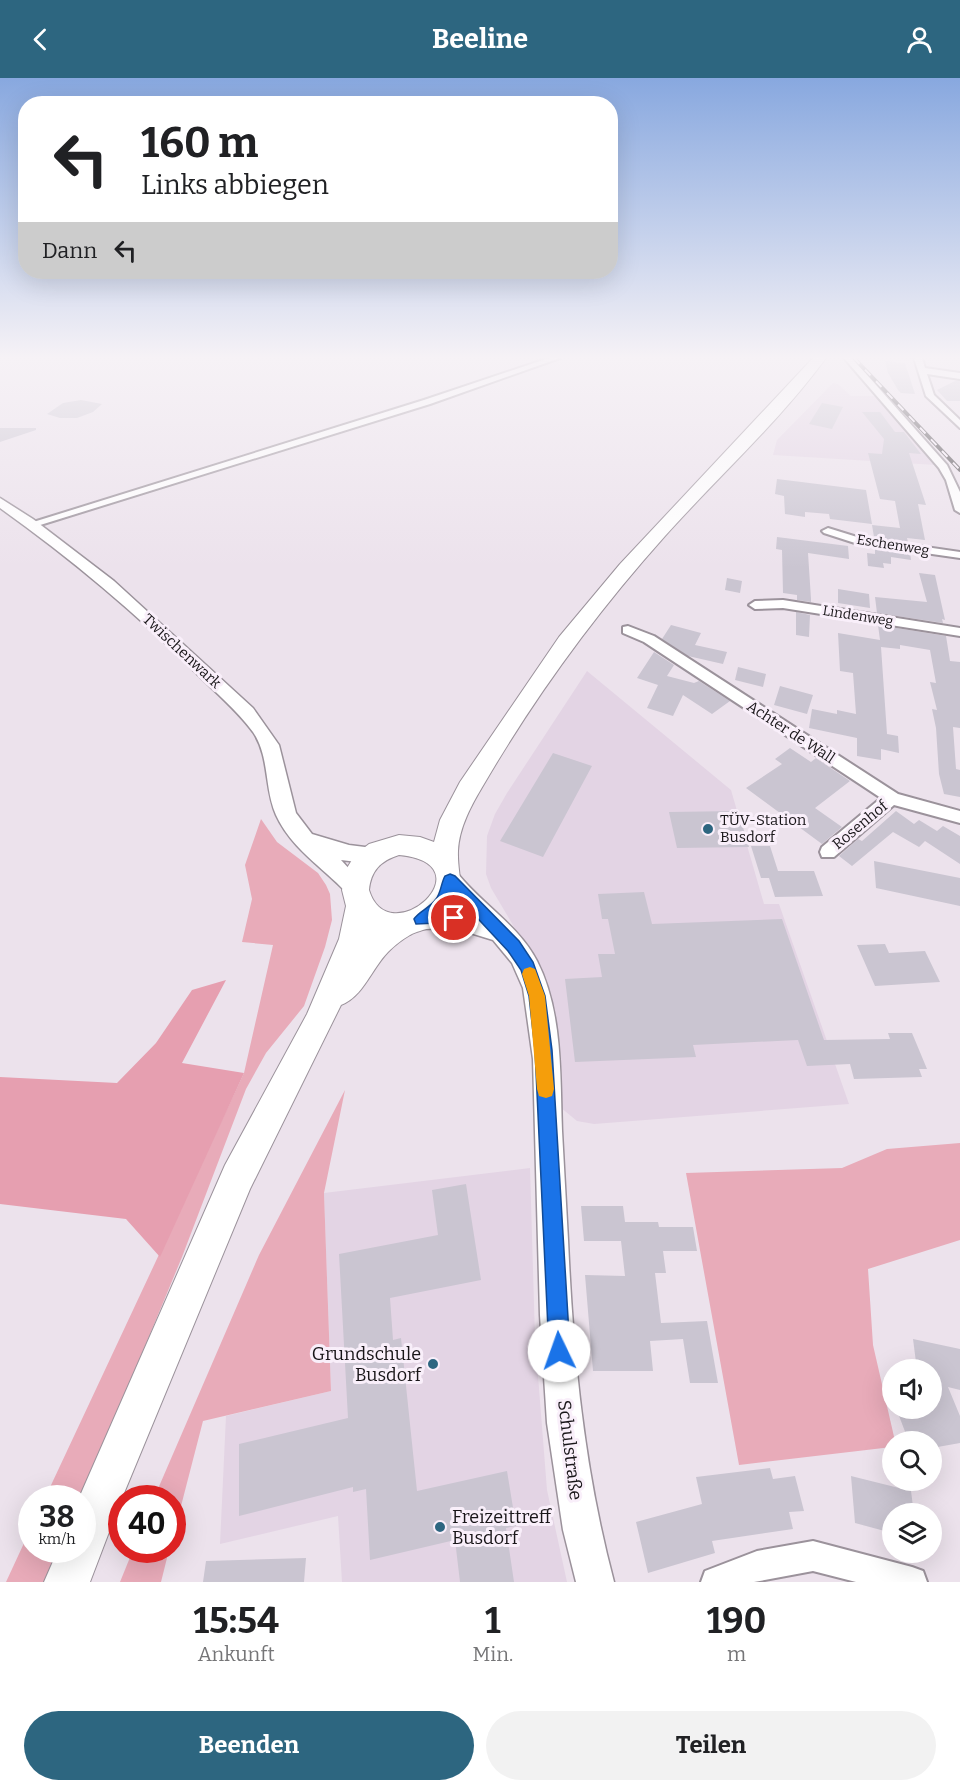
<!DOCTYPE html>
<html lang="de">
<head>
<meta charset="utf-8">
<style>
	:root { --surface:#fff; --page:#f2f2f2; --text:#202124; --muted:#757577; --accent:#2d6680 }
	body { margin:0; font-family:Bitter,serif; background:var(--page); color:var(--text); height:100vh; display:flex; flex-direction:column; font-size:22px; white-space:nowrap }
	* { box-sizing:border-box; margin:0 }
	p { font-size:20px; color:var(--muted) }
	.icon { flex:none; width:33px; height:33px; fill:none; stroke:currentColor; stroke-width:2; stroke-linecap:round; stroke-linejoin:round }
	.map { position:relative; height:1504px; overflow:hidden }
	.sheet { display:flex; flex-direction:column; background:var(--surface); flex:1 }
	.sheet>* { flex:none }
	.top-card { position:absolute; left:18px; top:18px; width:600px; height:183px; border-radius:24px; box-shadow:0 6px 24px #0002; background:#fff; color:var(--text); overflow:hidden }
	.tools { position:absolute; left:882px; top:1281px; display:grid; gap:12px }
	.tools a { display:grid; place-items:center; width:60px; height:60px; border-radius:50%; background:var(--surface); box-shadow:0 6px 24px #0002; font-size:30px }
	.speed { position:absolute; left:18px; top:1407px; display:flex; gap:12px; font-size:30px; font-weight:700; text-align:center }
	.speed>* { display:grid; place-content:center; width:78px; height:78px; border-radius:50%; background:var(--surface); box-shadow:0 6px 24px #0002; line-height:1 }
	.speed small { font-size:15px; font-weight:400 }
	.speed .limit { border:9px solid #d22; background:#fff; color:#111 }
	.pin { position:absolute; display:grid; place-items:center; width:51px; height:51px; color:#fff; margin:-26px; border:3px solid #fff; border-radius:50%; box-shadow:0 2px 6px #0007 }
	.me { position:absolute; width:66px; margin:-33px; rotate:357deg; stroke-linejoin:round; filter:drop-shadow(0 0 4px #0008) }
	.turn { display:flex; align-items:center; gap:21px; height:126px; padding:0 24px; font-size:27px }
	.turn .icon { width:78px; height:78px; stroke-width:2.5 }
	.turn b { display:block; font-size:42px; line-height:51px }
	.then { display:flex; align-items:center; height:57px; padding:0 24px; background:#0003; gap:12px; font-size:22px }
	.eta { display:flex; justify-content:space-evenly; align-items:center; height:102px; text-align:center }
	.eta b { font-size:36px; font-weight:700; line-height:42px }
	.primary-button { display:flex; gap:12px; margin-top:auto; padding:12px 24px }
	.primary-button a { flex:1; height:69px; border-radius:36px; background:var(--accent); color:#fff; font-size:24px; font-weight:700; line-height:69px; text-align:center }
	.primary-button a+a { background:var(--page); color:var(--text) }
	header { display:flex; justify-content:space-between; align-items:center; height:78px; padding:0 24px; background:var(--accent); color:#fff; font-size:27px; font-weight:700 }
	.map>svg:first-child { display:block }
	.built { fill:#e3d4e4 }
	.green { fill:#e8abb9 }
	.forest { fill:#e69fb0 }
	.building { fill:#cac5d1 }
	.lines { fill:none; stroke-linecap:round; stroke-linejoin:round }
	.minor-casing { stroke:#9b929b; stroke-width:4 }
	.tertiary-casing { stroke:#9b929b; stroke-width:3 }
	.primary-casing { stroke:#9b929b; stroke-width:2 }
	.minor { fill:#fff; fill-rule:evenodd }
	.tertiary { fill:#fff; fill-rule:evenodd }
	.primary { fill:#fff; fill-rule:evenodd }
	.rail-casing { stroke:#514c51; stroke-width:4 }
	.rail { stroke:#f9effa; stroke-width:2; stroke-dasharray:8; stroke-linecap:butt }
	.route { fill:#1a73e8; stroke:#114b97; stroke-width:1.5 }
	.slow { fill:#f59e0b }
	.poi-dot { fill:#2d6680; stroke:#f9effa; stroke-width:2 }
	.labels { text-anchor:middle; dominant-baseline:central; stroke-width:6; stroke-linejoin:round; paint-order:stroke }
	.far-street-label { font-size:14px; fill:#181518; stroke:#f9effa }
	.street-label { font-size:15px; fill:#181518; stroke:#f9effa }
	.poi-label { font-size:15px; fill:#181518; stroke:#f9effa; text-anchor:start }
	.near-poi-label { font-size:18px; fill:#181518; stroke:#f9effa; text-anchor:end }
	.near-street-label { font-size:18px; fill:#181518; stroke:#f9effa }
</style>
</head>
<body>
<header><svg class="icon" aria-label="back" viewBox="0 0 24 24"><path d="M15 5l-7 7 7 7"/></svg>Beeline<svg class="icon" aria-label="person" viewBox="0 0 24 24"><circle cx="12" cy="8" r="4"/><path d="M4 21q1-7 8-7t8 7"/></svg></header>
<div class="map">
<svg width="960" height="1504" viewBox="0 0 960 1504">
	<rect width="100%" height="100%" fill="#ece2ec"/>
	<path class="built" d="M833,305l5,1 13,12h28l57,69 -163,-10 4,-15z
		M587,593l144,119 33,114h15l70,200 -255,20 -17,-3 -17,-14 -21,-138 -48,-81 -5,-14 1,-38 8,-22 12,-21z
		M530,1090l5,170 12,152 20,92h-225l-4,-66 -118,28 6,-128 105,-25 -7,-198z"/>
	<path class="green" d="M261,741l16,23 41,31 8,12 4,9 2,26 -7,27 -21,59 -38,47 -20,36 -64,168 -100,241h-37l199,-425 29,-128 -31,-3 10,-43 -7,-34z
		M345,1012l-21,103 7,198 -128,30 -30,116 -1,-39h-18l105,-243z
		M960,1065v97l-92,29 5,76 22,96 -3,6 -153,18 -53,-292 156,-5 45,-19z
		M31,1450l1,22h28l-13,32h-41z
		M133,1472h36l-8,32h-41z"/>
	<path class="forest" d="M226,902l-44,83 62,10 -84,184 -34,-38 -126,-15v-127l117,6 39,-40 36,-53z"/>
	<path class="building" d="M885,283l20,2 10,31 -14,-1 -3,-3 -10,-17z
		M955,303h5v20h-13l-10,-11z
		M81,322l21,4 -9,8 -16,6h-17l-13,-4 16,-11z
		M822,325l21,4 -11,22 -23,-5z
		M862,334h18l15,20h9l17,22 -12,-1 17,52 -8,-1 7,36 -18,-2 1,4 -34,-5 -2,-12 28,3 -5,-27 -15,-2 -12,-46 14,1 2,-15z
		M0,350h36v2l-36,12z
		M777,401l89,11 6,34 -42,-5 -1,-5 -24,-2v5l-20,-3 -1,-18 -9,-2z
		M777,459l71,9 1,13 -41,-6 3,46v3l-14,-2v-5l-14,-2 -1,-43 -6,-1z
		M875,470l35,5 1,7 -20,-3v7l-8,-1 1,5 -16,-2 -1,-13 8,1z
		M919,495l16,2 10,45 -3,-1 1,4 -66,-10 -2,-16 52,5z
		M727,500l15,3 -2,12 -15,-3z
		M838,511l31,5 1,14 -32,-5z
		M796,534l14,3 -1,22 -13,-2z
		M671,547l30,8 -6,12 32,7 -4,12 -35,-8 -26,-17z
		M878,547l68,11 4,25 10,1v66l-7,-1 3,42 4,1v27l-16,-3 -5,-20 -3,-46 -4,-19 5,1 -7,-28 6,1 -6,-33 -30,-5v4l-19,-2 6,87 11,2 1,17 -18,-4v11l-24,-4v-18l-48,-10 3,-19 25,5v-4l19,4 -3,-41 -13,-2 -2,-38 42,7z
		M654,574l20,13 -7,11 27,7 5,-2 31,20 -18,13 -29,-19 -10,21 -26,-8 11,-23 -21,-7z
		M738,589l28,7 -3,13 -28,-7z
		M780,608l33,9 -6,19 -33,-9z
		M790,670l21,14 5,-4 34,23 -35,27 27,19 -20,17 -76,-56 36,-24 -7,-5z
		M553,675l39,13 -49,91 -43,-16z
		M738,733l11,36 -72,1 -8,-36z
		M896,733l18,13 5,-4 18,11 6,-5 17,10v28l-35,-23 -6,6 -26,-15 -41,34 -13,-10 19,-17 4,2z
		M751,768h19l8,25h36l9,25 -48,1 -6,-19h-8z
		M874,783l86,17v28l-84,-18z
		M644,814l8,32 130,-5 42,121 66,-1 -2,-6h24l15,36h-8l3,8 -68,2 -4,-15 -43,2 -9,-26 -105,5 3,12 -121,5 -10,-83 37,-2 -4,-23h17l-7,-35h-6l-4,-25z
		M885,866l4,9 36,-2 15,31 -65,4 -18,-41z
		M466,1106l15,96 -91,18 3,42 8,-2 16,153 90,-20 9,55 -10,2 8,54h-54l-5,-42 -85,20 -4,-71 -13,3v-5l-114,29v-72l109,-26 -9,-164 99,-19 -6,-45z
		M581,1128h42l2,16h33l1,5h34l4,24h-34l3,22h-11l6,50 46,-2 11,62h-28l-7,-44 -33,2 3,30h-60l-8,-96 40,1 -4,-35h-37z
		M913,1261l47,10v41l-12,-3 12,29v27l-28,5v-6h-23l-13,-34h36v-38h-15z
		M770,1390l3,11 22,-3 9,35 -15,1 4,17 -81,12 3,12 -67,20 -12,-51 66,-18 -6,-27z
		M851,1398l60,15 3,23h-22v19l-37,-10z
		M306,1480l-2,24h-101l3,-21z"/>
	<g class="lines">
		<defs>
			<path id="minor" d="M549,280h11l-130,46 -393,122 -10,-2 397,-124z
				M844,280h8l95,107 13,27v21l-5,-3 -9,-30 -7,-12z
				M914,280h8l3,10 35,5v6l-33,-5 7,21 26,25v8l-34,-32z
				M828,450l29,9 103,15v6l-105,-15 -31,-10 -2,-2z
				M783,522l177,28v8l-177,-28 -28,1 -6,-4 6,-4z
				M628,548l26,10 244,158 62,17v12l-66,-18 -60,52h-12l-2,-5 2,-5 59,-49 -237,-156 -21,-9v-6z
				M813,1463l99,26 11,4 4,11h-71l-43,-11 -59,11h-53l4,-11 52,-20z"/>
			<path id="tertiary" d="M0,420l33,21 81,62 139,127 26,37 17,68 16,21 37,11 32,4 3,6 -3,6 -8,3 -32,-4 24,26 -3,6 -8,3 -8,-3c-24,-25 -55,-44 -70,-77 -12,-27 -6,-58 -23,-83 -16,-22 -38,-40 -57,-59 -61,-61 -126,-115 -196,-165z
				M450,793l8,3c24,30 61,52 79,87 26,51 23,114 25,170 2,36 4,73 6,109 5,116 16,229 46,342h-38l-13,-52 -16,-107 -7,-108 -7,-256 -10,-71 -11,-25 -19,-23 -39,-12 -32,1 -8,-3 -3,-7 3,-7c15,-5 34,-5 49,-1l-24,-31 3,-6z"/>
			<path id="primary" d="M813,280h13c-47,64 -108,119 -161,178 -69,77 -129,159 -181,248 -12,20 -25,43 -26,67 -1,26 10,40 -9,64 -10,14 -26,13 -39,20 -7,4 -16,11 -22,17 -16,16 -25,45 -47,53l-91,184 -128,309 -32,84h-46l14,-32h24v-52h-3l146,-333 82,-151 32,-75 7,-33 -4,-16 5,-22 8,-13 14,-11 30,-9 21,2 14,5 6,-22 20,-38 99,-145 61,-73zM399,777c91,9 -10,100 -30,35 2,-19 11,-29 30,-35z"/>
		</defs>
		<use href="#minor" class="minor-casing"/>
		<use href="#tertiary" class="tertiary-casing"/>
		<use href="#primary" class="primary-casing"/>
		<use href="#minor" class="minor"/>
		<use href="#tertiary" class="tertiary"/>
		<use href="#primary" class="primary"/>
		<defs>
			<path id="rail" d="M854,280l106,112"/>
		</defs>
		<use href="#rail" class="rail-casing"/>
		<use href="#rail" class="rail"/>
	</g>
	<linearGradient id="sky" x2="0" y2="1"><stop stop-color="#88a8df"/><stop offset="0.57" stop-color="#f6f2f6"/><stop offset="1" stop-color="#f6f2f6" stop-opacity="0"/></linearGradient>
	<rect width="960" height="490" fill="url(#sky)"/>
	<path class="route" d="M450,796l5,2 64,65 14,21 12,34 7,54 18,301 -3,7 -8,3 -7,-3 -3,-7 -14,-301 -6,-54 -8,-26 -13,-19 -54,-58 -4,12 -7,7 16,2 2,4 -2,4 -43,2 -2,-5c5,-8 16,-11 22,-20 5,-6 5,-16 9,-23z"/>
	<path class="slow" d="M530,889l5,2 10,27 9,93 -2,7 -6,2 -7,-2 -2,-7 -8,-93 -7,-22 2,-5z"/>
	<g class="poi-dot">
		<circle cx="708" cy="751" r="6"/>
		<circle cx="433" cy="1286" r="6"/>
		<circle cx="440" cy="1449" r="6"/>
	</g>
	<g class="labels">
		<g class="far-street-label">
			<text transform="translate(893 467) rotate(9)">Eschenweg</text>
			<text transform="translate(858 538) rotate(9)">Lindenweg</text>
		</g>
		<g class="street-label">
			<text transform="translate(182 573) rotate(43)">Twischenwark</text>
			<text transform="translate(791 654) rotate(33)">Achter de Wall</text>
			<text transform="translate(860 747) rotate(-40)">Rosenhof</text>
		</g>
		<g class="poi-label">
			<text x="720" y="742">TÜV-Station<tspan x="720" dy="17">Busdorf</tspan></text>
		</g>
		<g class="near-poi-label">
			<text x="421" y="1276">Grundschule<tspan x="421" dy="21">Busdorf</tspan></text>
			<text x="452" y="1439" text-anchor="start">Freizeittreff<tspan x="452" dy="21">Busdorf</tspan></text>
		</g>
		<g class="near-street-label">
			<text transform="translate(570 1372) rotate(83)">Schulstraße</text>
		</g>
	</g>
</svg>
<div class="tools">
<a><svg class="icon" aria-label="sound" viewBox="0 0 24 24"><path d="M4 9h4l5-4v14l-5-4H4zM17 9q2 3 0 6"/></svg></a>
<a><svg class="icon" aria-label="search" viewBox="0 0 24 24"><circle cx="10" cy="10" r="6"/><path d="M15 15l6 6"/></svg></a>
<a><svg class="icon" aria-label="layers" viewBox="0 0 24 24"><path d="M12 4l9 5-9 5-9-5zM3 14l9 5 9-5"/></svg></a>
</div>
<div class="speed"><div>38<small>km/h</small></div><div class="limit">40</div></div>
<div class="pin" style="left:454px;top:840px;background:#d93025"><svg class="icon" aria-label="arrive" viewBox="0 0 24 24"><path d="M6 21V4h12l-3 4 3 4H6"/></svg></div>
<svg class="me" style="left:559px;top:1273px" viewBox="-20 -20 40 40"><circle r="19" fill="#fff"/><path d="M0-13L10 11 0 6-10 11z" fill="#1a73e8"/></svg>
<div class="top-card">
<div class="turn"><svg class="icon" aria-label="left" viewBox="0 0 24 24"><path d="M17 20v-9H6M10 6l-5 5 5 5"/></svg><div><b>160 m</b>Links abbiegen</div></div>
<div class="then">Dann<svg class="icon" aria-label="left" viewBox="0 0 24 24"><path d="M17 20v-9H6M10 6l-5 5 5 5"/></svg></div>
</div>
</div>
<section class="sheet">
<div class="eta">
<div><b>15:54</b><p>Ankunft</p></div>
<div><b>1</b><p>Min.</p></div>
<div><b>190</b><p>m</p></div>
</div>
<div class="primary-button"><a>Beenden</a><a>Teilen</a></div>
</section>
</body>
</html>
